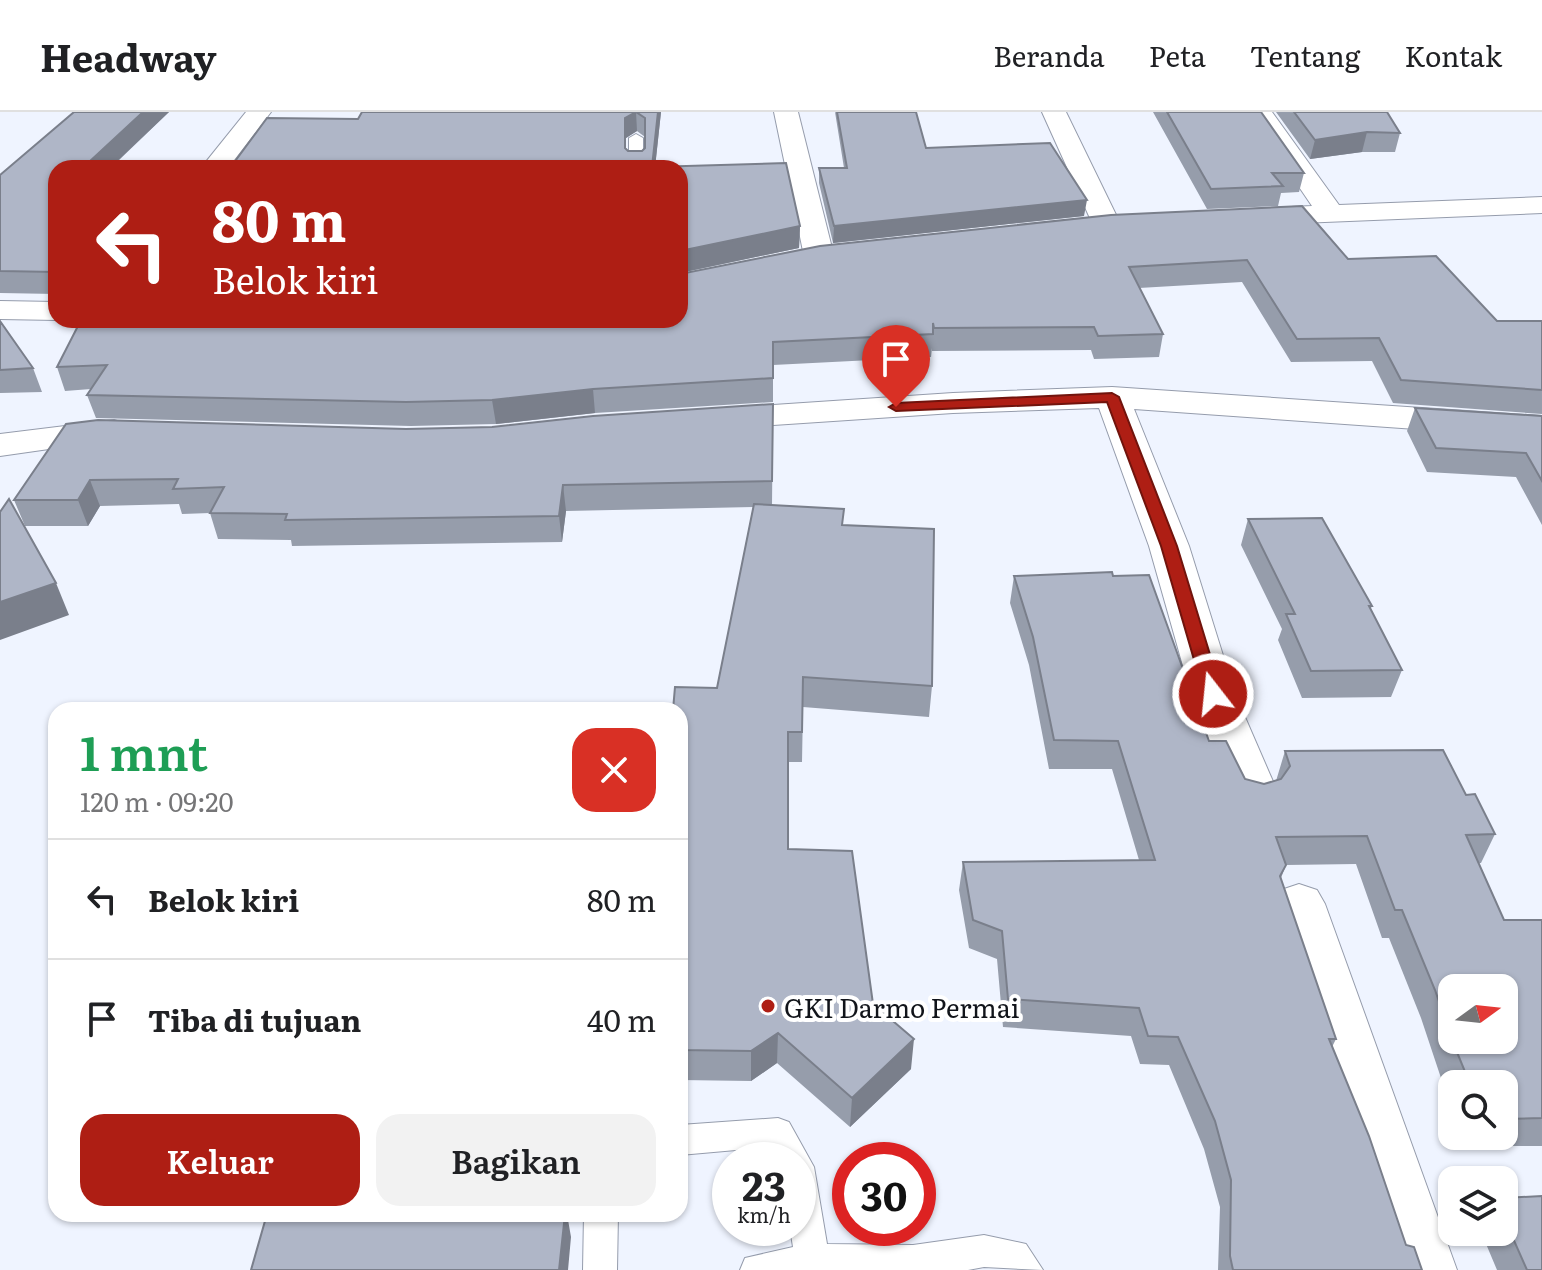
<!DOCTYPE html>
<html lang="id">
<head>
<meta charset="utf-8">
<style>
	:root { --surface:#fff; --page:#f2f2f2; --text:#202124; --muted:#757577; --line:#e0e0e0; --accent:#ae1e14 }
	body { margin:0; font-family:Literata,serif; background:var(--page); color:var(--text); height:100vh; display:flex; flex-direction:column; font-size:30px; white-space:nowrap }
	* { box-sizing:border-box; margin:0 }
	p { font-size:26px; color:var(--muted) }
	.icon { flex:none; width:44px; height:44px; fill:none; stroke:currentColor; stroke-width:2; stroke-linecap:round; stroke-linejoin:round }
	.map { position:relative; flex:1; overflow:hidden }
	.details { position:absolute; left:48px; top:590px; width:640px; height:520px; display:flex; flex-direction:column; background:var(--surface); border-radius:24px; box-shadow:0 2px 6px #0004 }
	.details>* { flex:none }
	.guide { position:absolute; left:48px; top:48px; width:640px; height:168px; border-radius:24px; box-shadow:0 2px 6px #0004; background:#ae1e14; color:#fff; overflow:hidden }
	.needle { width:52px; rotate:75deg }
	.fabs { position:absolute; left:1438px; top:862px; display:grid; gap:16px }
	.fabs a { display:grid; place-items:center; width:80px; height:80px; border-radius:16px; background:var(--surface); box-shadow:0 2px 6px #0004; font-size:40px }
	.speed { position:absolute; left:712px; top:1030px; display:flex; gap:16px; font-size:40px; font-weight:700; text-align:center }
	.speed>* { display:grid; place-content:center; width:104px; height:104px; border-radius:50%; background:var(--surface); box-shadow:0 2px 6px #0004; line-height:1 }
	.speed small { font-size:20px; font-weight:400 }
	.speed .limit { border:12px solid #d22; background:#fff; color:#111 }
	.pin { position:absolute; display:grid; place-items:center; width:68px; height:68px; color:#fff; margin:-82px -34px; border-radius:50% 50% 50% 0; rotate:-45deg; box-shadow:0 0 8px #0007 }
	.pin .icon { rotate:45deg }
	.me { position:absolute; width:88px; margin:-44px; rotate:344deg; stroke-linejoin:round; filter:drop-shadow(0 0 6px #0008) }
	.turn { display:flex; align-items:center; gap:28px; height:168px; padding:0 32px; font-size:36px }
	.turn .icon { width:104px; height:104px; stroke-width:2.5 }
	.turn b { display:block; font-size:56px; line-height:68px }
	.round { display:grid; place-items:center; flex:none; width:84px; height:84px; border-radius:24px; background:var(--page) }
	.headline { display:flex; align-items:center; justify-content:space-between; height:136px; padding:0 32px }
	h1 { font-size:48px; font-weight:600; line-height:60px; color:#1e9e55 }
	.cta { display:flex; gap:16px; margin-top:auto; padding:16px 32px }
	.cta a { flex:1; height:92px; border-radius:24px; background:var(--accent); color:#fff; font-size:32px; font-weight:600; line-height:92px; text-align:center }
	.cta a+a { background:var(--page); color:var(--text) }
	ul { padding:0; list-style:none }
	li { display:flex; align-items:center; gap:24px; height:120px; padding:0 32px; border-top:2px solid var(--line) }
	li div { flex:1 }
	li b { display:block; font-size:30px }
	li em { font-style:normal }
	header { display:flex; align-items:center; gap:48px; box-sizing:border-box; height:112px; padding:0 40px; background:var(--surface); border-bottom:2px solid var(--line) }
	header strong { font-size:38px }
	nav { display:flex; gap:44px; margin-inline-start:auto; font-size:28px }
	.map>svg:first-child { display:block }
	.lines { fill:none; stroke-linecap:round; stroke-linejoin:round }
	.lane-casing { stroke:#959cac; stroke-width:2 }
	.street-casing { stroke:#959cac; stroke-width:2 }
	.lane { fill:#fff; fill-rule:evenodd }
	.street { fill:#fff; fill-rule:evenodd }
	.wall { fill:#969dab; fill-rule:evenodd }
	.shaded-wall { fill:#7a7f8b }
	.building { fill:#afb6c7; stroke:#7a7f8b; stroke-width:2 }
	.route { fill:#ae1e14; stroke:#71140d; stroke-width:2 }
	.poi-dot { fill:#ae1e14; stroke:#fff; stroke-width:3 }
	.labels { text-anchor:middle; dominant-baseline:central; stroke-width:8; stroke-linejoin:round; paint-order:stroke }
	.near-poi-label { font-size:26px; fill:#11141a; stroke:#fff; text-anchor:start }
</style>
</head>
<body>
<header>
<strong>Headway</strong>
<nav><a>Beranda</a><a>Peta</a><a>Tentang</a><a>Kontak</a></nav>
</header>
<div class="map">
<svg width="1542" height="1158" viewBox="0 0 1542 1158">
	<rect width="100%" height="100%" fill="#eff4ff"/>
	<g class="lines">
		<defs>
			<path id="lane" d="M636,22l7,4v30h-14v-30z
				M778,1006l11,4 25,45 13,77 86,1 71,-10 42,9 17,26 -59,-3 -16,3h-228l5,-12 48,-11 -3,-19h8v-68h-21l-8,-13 -89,8v-30z
				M584,1102h34l-1,56h-34z"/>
			<path id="street" d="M246,0h25l-43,56h-27z
				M774,0h24l36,144 -5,6 -10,3 -10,-3 -5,-6z
				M1042,0h24l55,113 -4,6 -10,2 -10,-2 -4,-6z
				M1248,0h24l67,93 203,-8v16l-292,12 -10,-2 -4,-6 4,-6 10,-2 62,-3z
				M0,189l56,1 1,18 -57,-1z
				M451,208h83l-5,7c-27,7 -59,16 -87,9l-5,-7 5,-7z
				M1112,275l430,29v22l-408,-29 55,137 46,148 43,99 -7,12 -17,5 -17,-5 -7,-12 -39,-99 -42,-148 -50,-138 -146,5 -239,16 -12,-3 -5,-7 5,-7 12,-3 239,-16z
				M114,308l12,4 6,7 -6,7 -126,18v-22z
				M1299,772l18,6 8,14 132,366h-64l-120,-366 8,-14z"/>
		</defs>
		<use href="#lane" class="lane-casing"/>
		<use href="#street" class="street-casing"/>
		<use href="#lane" class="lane"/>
		<use href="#street" class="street"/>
	</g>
	<path class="wall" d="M74,0h95l-52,50 113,6 37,-50 91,1 4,-7h299l-6,55 131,-4 14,63 -1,22 -119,25v-105h-624v126l-56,-1v-118zM637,19l8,6v11l-3,3h-14l-2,-2v-11z
		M835,0l91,36 158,68 -251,27 -14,-60v-15h25z
		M1153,0h108l43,61 -5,19 -18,1 -3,13 -71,3z
		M1276,0h111l13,21 -5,19h-33l-52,7z
		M820,134l528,13 149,62h45v93l-149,-11 -21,-42 -81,1 -49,-80 -103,6 24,46 -4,23 -65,2 -3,-9 -159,1v-3l-1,9 -158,8v37l-178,11 -99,11 -85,2 -315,-8 -9,-23 4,-6 -26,2 -8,-24 457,-43 21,2 145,-6z
		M0,209l33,47 9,24 -42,1z
		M773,292l-1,101 71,20 89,161 -3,31 -126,-10 -1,55h-14v87l85,155 38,65 -61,58 -73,-64 -26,18 -71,-1v-370l37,-22 36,-181 -187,4 -4,31 -270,4 -1,-6 -73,-1 -8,-26 -28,1 -3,-10 -79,2 -12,20h-63l-11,-26 52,-76 340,5 86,-2z
		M1415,296l127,8v109l-26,-48 -89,-5 -20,-41z
		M1248,407l124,87 -2,4 32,60 -11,27 -89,1 -24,-58 4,-11 -41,-84z
		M1014,464h99l96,165 36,38 19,5 12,-3 9,-30 181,44 29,39 -14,29h-2l25,57h38v226h-73l-5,-10h40v-52h-52v22l-11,-28 -20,-60 -32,-80h-7l-26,-74 -70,1 -5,13 55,161 -4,8 74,198 16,25h-204l2,-63 -16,-58 -35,-84 -29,-1 -9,-28 -128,-9 -6,-68 -28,-11 -10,-58 4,-28 176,-2 -27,-91h-63l-20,-104 -19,-62z
		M1504,1086l38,72h-45l-16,-38h23z"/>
	<path class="shaded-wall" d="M143,0h26l-59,56 -20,-7z
		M636,0l1,19 -11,7v30l-1,-50z
		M658,0h3l-6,56h-3z
		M1367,20l-5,20 -52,7 5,-19z
		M1087,88l-3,16 -251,27 1,-17z
		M800,114l-1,22 -119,25v-22z
		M593,277l2,24 -99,11 -4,-24z
		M90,368l10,26 -12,20 -10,-26z
		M563,373l3,26 -4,31 -3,-26z
		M56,471l13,32 -69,25v-38z
		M778,921l-1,30 -26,18v-30z
		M914,927l-3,30 -61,58 2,-29z
		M565,1102h2l4,23 -3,33h-9z"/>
	<path class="building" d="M74,0h69l-53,49 140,7 37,-50 91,1 4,-7h274l-11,6v30l3,3h14l3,-3v-30l-9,-6h22l-6,55 134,-4 14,63 -120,25v-83h-624v104l-56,-1v-96z
		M837,0h79l10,36 124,-5 37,57 -253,26 -15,-58h28z
		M1167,0h94l43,61h-32l11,13 -72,3z
		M1294,0h93l13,21 -33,-1 -52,8z
		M1302,94l46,53 88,-3 61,65h45v69l-141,-10 -22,-42 -82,1 -50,-79 -118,7 34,67 -65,2 -4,-9 -160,1 -1,-5v11l-160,8v36l-180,11 -101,11 -86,2 -319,-7 20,-30 -50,2 23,-45 41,-2h392v4l21,-2 1,4 57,-6h88v-46l140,-28 291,-31z
		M0,209l33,47 -33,2z
		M773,292l-1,77 -209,4 -4,31 -274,4 2,-6 -77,-1 14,-26 -51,2 5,-10 -88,1 -12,20h-64l52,-76 32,-4 308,9 86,-2 101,-11z
		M1415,296l127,8v65l-16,-28 -90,-5z
		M9,387l47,84 -56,19v-90z
		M754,392l90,5 -2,16 92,4 -2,157 -129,-9 -1,55h-14v117l64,2 21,153 41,35 -62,59 -74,-65 -27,18 -71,-1v-340h-7l2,-23 42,1z
		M1322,406l50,88h-3l33,64 -91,1 -25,-57h9l-47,-95z
		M1112,460l1,4 36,-1 60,166h17l19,38 19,5 17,-5 9,-13 -5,-15 158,-1 23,45 9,-1 20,40 -29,1 38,85h38v198l-38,1v-35h-34l-18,-44h52v-52h-52v51l-17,-49 -33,-80h-7l-28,-74 -91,1 10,28 -6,11 56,163h-7l40,97 37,109 8,2 8,23h-189l-3,-14 1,-76 -16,-59 -37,-84 -30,-1 -9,-28 -131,-9 -6,-68 -29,-11 -10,-58 192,-2 -37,-119 -64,-1 -21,-103 -19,-61z
		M1542,1084v74h-15l-23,-52v-20z
		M267,1102h298l-6,56h-308z"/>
	<path class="route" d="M1112,281l7,4 58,149 45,148 -3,4 -6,2 -9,-6 -43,-148 -54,-144 -211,9 -7,-4 7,-4z"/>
	<circle class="poi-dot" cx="768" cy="894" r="8"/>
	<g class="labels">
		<g class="near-poi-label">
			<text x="784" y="894">GKI Darmo Permai</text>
		</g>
	</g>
</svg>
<div class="fabs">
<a><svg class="needle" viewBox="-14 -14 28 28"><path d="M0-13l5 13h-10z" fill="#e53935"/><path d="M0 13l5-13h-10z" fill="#757577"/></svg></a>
<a><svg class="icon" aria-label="search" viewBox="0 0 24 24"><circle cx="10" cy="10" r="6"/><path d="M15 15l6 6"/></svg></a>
<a><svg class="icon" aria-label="layers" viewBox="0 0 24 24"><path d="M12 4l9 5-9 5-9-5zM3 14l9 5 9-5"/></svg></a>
</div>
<div class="speed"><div>23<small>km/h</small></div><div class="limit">30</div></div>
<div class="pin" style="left:896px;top:295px;background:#d93025"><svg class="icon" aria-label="arrive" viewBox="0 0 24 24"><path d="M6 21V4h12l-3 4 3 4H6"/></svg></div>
<svg class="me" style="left:1213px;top:582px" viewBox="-20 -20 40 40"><circle r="17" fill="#ae1e14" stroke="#fff" stroke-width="3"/><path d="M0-11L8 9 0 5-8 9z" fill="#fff"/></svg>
<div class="guide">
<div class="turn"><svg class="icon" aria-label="left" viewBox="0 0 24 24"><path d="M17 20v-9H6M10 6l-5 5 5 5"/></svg><div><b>80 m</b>Belok kiri</div></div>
</div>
<section class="details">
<div class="headline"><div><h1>1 mnt</h1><p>120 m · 09:20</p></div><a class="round" style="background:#d93025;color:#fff"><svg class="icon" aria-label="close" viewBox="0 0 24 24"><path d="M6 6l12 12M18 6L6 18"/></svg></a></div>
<ul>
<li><svg class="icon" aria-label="left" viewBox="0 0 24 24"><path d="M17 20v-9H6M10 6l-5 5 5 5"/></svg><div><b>Belok kiri</b></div><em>80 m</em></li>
<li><svg class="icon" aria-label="arrive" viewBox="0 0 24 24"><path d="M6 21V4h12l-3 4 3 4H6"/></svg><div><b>Tiba di tujuan</b></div><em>40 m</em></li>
</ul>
<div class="cta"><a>Keluar</a><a>Bagikan</a></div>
</section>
</div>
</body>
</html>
